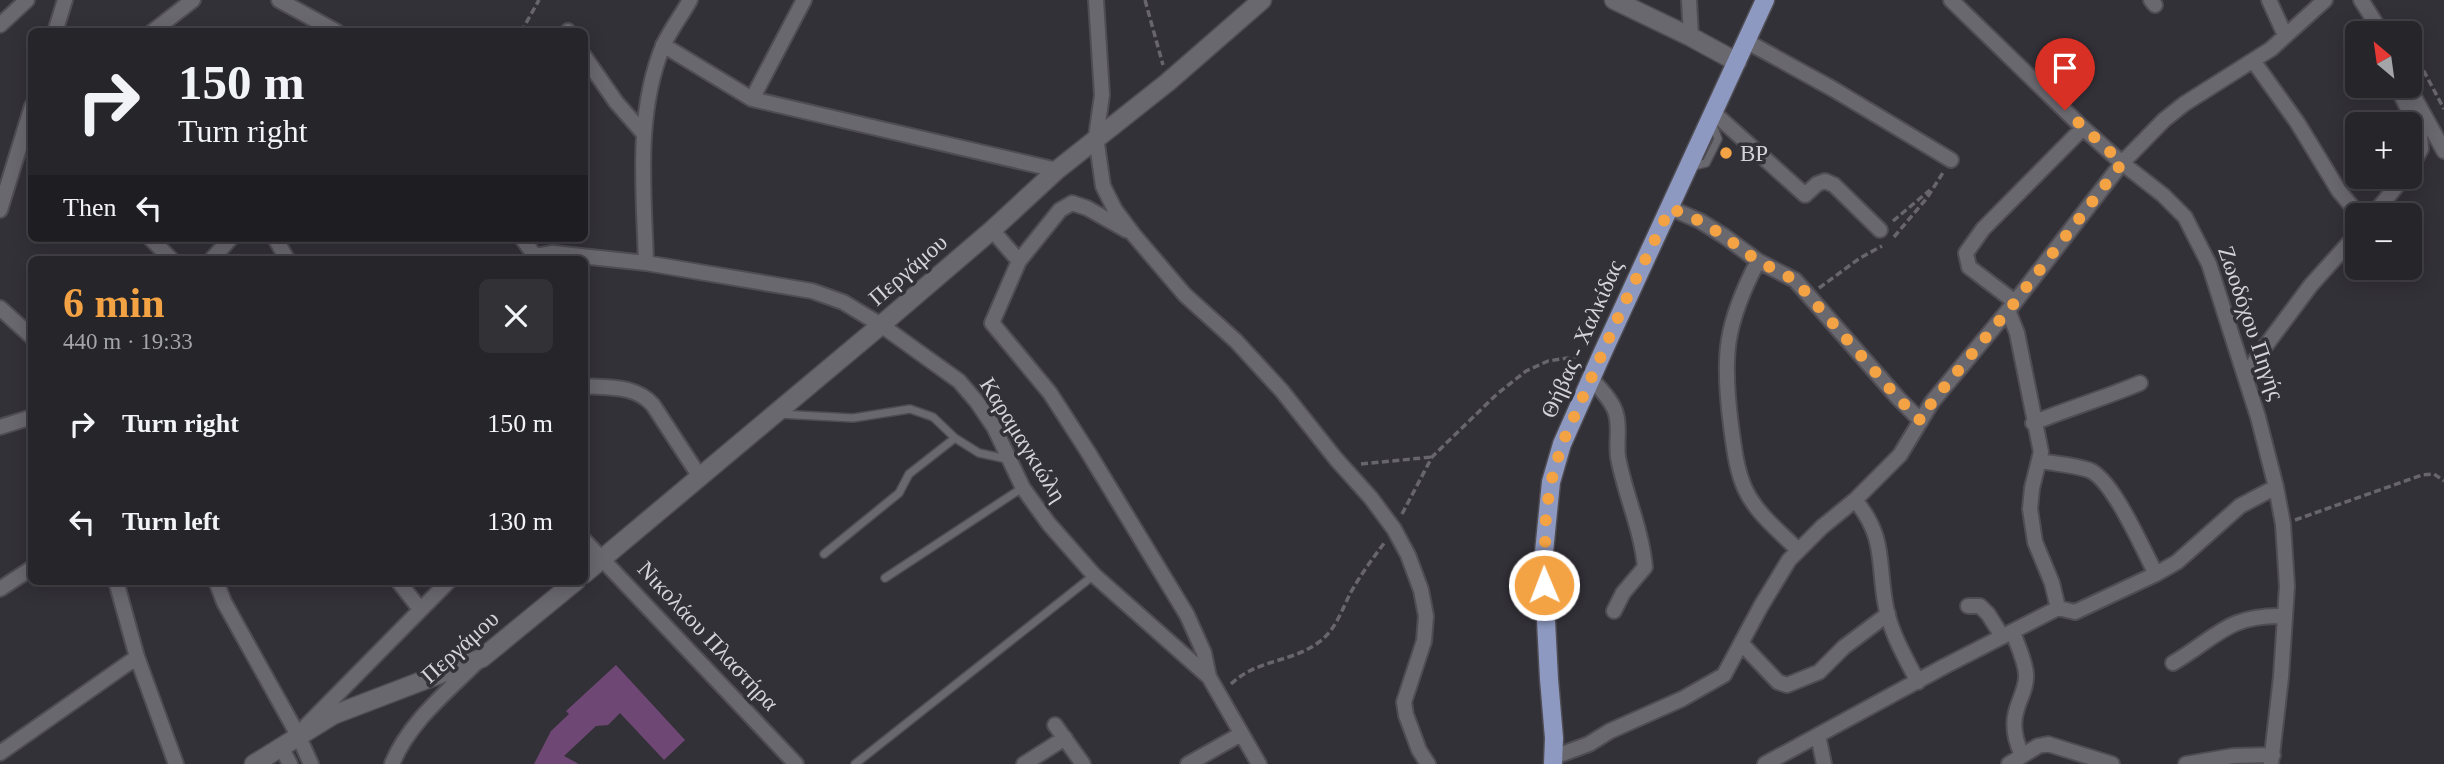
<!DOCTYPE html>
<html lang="en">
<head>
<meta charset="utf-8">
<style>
	:root { --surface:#26252a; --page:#323136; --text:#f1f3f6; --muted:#a4a5a8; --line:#424247; --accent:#f4a344 }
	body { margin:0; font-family:"Times New Roman",serif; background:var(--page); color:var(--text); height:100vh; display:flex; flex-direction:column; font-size:26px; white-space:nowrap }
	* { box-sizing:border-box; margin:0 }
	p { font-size:23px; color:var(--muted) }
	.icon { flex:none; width:38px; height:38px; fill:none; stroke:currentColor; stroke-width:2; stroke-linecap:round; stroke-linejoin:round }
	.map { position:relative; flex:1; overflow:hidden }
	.drawer { position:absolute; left:28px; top:256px; width:560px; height:329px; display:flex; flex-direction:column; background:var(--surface); border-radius:10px; box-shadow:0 4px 18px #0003,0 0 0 2px var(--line) }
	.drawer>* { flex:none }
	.hud { position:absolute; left:28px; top:28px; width:560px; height:214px; border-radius:10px; box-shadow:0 4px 18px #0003,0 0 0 2px var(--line); background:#26252a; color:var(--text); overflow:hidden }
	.needle { width:46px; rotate:331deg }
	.controls { position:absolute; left:2345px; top:21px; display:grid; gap:14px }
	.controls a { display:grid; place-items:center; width:77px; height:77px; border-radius:10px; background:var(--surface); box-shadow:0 4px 18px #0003,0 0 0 2px var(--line); font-size:35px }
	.pin { position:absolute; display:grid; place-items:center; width:60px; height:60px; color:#fff; margin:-72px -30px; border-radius:50% 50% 50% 0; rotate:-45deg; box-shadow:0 0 7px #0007 }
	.pin .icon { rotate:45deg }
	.me { position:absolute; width:77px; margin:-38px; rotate:359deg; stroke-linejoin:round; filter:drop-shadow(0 0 5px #0008) }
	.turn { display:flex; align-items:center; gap:24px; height:147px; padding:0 35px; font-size:32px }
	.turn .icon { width:91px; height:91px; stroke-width:2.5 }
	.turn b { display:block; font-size:49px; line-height:60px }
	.then { display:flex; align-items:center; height:66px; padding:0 35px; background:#0003; gap:14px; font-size:26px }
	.round { display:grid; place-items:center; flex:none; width:74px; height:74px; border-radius:10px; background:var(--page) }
	.summary { display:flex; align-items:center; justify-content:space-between; height:119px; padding:0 35px }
	h1 { font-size:42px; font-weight:700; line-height:52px; color:var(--accent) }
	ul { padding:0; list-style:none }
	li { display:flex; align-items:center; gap:21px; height:98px; padding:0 35px }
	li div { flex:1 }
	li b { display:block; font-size:26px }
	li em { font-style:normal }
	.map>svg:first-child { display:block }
	.building { fill:#6f4774 }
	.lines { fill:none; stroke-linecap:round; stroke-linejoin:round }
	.service-casing { stroke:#4f4d53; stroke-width:10 }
	.minor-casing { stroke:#4f4d53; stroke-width:18 }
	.tertiary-casing { stroke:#4f4d53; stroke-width:21 }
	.primary-casing { stroke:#4f4d53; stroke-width:21 }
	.path { stroke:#68666c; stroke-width:3.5; stroke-dasharray:7 3.5; stroke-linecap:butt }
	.service { stroke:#6a686f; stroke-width:7 }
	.minor { stroke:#6a686f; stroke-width:14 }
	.tertiary { stroke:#6a686f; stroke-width:18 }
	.primary { stroke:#8e99c1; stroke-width:18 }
	.route { stroke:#f4a344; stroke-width:12; stroke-dasharray:0 21.6 }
	.poi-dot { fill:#f4a344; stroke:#333138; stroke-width:2.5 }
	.labels { text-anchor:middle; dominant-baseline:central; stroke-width:7; stroke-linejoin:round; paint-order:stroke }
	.poi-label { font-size:23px; fill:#d4d3d7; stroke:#333138; text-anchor:start }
	.street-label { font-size:23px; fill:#d4d3d7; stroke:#333138 }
</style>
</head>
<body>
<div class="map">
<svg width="2444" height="764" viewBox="0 0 2444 764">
	<rect width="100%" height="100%" fill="#333138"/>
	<path class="building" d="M616,665l69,75 -21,20 -44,-47 -12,12 -12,1 -32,30 15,8h-45l17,-33 18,-17 -3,-3z"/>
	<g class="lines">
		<defs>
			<path id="service" d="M1690,167l16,-4 12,-24 -6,-17
				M778,414l75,4 57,-9 23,8 22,21 24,15 28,6
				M824,554l75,-61 10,-19 46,-36
				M885,578l137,-90
				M855,764l239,-189"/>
			<path id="minor" d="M279,0l58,32
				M1096,0l6,95 -6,42 7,49 12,24 18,24 52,61 51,46 46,50 54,68 35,39 23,31 14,26 13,35 5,26 -2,25 -20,61 2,13 13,35 9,14
				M1689,0l2,37
				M1951,0l132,128 39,35 41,32 22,22 24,47 49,153 18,70 7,37 4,62 -6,91 -10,87
				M2151,0l4,5
				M2269,0l16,35
				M2361,0l21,33
				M0,25l27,-25
				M568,31v1
				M55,32l10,-32
				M152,32l41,-32
				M1746,41l87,48 118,71
				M663,45l89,54 305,71
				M584,56l32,46 28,32
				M2254,62l43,60 42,69 20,24
				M2397,86l23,48 1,15 -11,20
				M2408,86l36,65
				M752,99l52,-99
				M1714,113l91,82 12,-11 8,-3 9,4 46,45
				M1670,208l30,13 24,15 34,25 37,19 103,118 23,23
				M0,210l32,-104
				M2373,215l31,-38
				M992,230l27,31 -27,62 58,70 38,59 99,163 17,38 5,24 50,87
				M150,238l21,21
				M275,238l12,21
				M522,238l13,18 18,-3 93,10 166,28 31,11 38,23 78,56 18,21 17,25 29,61 26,36 45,51 115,102
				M212,259l19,-21
				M1019,261l41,-51 12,-7 15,5 39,22
				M1758,261c-33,63 -36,95 -27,165 3,21 5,43 14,63 11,24 34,42 52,60
				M646,263c-2,-71 -11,-149 17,-217 7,-16 19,-31 27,-46
				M2015,302l-46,-35 -3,-14 17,-24 100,-101
				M0,308l32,29
				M2246,377l12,-21 53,-71 46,-51
				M1591,378c8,10 22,23 25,36 4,13 0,29 2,43 7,38 23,70 27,110l-22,26 -9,18
				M584,386c26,2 51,-1 69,19l47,72
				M2033,423c36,-15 72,-25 107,-40
				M0,427l32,-10
				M2041,461c15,3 33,4 48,9 24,9 54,80 67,104
				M1855,500c30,36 23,60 30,102 4,28 20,55 33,80
				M584,540l212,224
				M116,581l21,76 39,107
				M216,581l8,21 74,133 13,29
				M398,581l22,28
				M0,589l32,-21
				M1968,606h12l8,8 14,22
				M2058,608l17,4 81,-38 21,-12 63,-56 36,-19
				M2013,632c4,13 12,28 13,42 1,14 -7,25 -10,38 -4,14 0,30 6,43
				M1741,643l37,39 9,3 32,-13 25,-25 44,-33
				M2173,663c44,-26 56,-49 111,-47
				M1055,725l28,39
				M306,726l143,-145
				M1818,735l6,29
				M281,747l9,17
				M0,753l137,-96
				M1554,757l35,-13 21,-13 72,-32 42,-24 37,-69 28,-46 33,-33 33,-27 45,-45 32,-53 83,-100 107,-139 42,-43 20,-16 87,-55 54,-49
				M392,764c17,-42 55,-72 86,-103
				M1024,764l41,-26
				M1188,764l53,-30
				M1765,764l180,-98 113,-58 -6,-25 -17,-41 -5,-33 2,-21 9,-36 -24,-119 -9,-23
				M2009,764l29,-18 10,-2 64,20
				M2186,764l47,-8 40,-1"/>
			<path id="tertiary" d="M1614,0l77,37 46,25
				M584,574l297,-249 111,-95 65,-60 111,-88 94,-82
				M254,764l79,-49 149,-57 94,-77"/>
			<path id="primary" d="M1553,764l1,-26 -5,-59 -6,-117 8,-80 11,-38 40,-90 163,-354"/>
		</defs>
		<use href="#service" class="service-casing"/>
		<use href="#minor" class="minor-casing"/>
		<use href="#tertiary" class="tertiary-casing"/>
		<use href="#primary" class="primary-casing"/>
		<path class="path" d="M1145,0l18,65
			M521,32l18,-32
			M2410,55l9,7 25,47
			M1893,221l37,-31
			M1894,237l33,-39 17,-27
			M1819,288l41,-30 22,-12
			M1361,464l71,-7
			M1402,514l30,-57 65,-63 29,-23 22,-10 34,-5
			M2295,520l127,-45 12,-1 10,7
			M1231,684c26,-25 60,-21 88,-42 17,-12 23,-33 32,-50 10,-18 22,-34 34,-50"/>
		<use href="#service" class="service"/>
		<use href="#minor" class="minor"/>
		<use href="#tertiary" class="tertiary"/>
		<use href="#primary" class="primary"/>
	</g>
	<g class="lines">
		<path class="route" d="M1544,585l2,-72 5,-31 11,-38 63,-142 45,-94 30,13 24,15 34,25 37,19 103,118 23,23 11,-19 83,-100 107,-139 -57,-53"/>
	</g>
	<circle class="poi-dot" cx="1726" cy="153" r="7"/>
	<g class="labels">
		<g class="poi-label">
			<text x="1740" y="153">BP</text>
		</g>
		<g class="street-label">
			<text transform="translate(908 270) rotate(-41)">Περγάμου</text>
			<text transform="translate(2251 323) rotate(71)">Ζωοδόχου Πηγής</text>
			<text transform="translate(1582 339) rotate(-66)">Θήβας - Χαλκίδας</text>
			<text transform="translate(1023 440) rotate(58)">Καραμαγκιώλη</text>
			<text transform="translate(708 636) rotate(47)">Νικολάου Πλαστήρα</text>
			<text transform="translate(460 647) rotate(-42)">Περγάμου</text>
		</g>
	</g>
</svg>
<div class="controls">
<a><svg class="needle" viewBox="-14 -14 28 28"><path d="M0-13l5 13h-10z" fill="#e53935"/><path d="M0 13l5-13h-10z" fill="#a4a5a8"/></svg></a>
<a>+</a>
<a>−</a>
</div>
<div class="pin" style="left:2065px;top:110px;background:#d93025"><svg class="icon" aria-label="arrive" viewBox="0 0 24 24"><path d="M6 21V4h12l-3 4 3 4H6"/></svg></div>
<svg class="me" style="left:1544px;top:585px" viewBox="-20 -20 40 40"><circle r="17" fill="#f4a344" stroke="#fff" stroke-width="3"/><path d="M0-11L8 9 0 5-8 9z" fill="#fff"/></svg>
<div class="hud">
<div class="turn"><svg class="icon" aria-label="right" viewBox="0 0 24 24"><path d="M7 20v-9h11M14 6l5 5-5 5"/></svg><div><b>150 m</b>Turn right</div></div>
<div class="then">Then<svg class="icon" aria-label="left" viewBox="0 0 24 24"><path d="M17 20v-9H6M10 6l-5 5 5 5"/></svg></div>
</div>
<section class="drawer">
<div class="summary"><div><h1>6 min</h1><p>440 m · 19:33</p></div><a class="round"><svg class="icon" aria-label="close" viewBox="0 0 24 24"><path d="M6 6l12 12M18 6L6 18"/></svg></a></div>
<ul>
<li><svg class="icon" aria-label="right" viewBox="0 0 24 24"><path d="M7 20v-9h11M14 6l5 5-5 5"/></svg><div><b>Turn right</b></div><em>150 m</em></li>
<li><svg class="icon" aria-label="left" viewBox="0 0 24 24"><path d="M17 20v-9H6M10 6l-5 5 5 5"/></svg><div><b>Turn left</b></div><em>130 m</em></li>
</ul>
</section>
</div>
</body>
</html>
